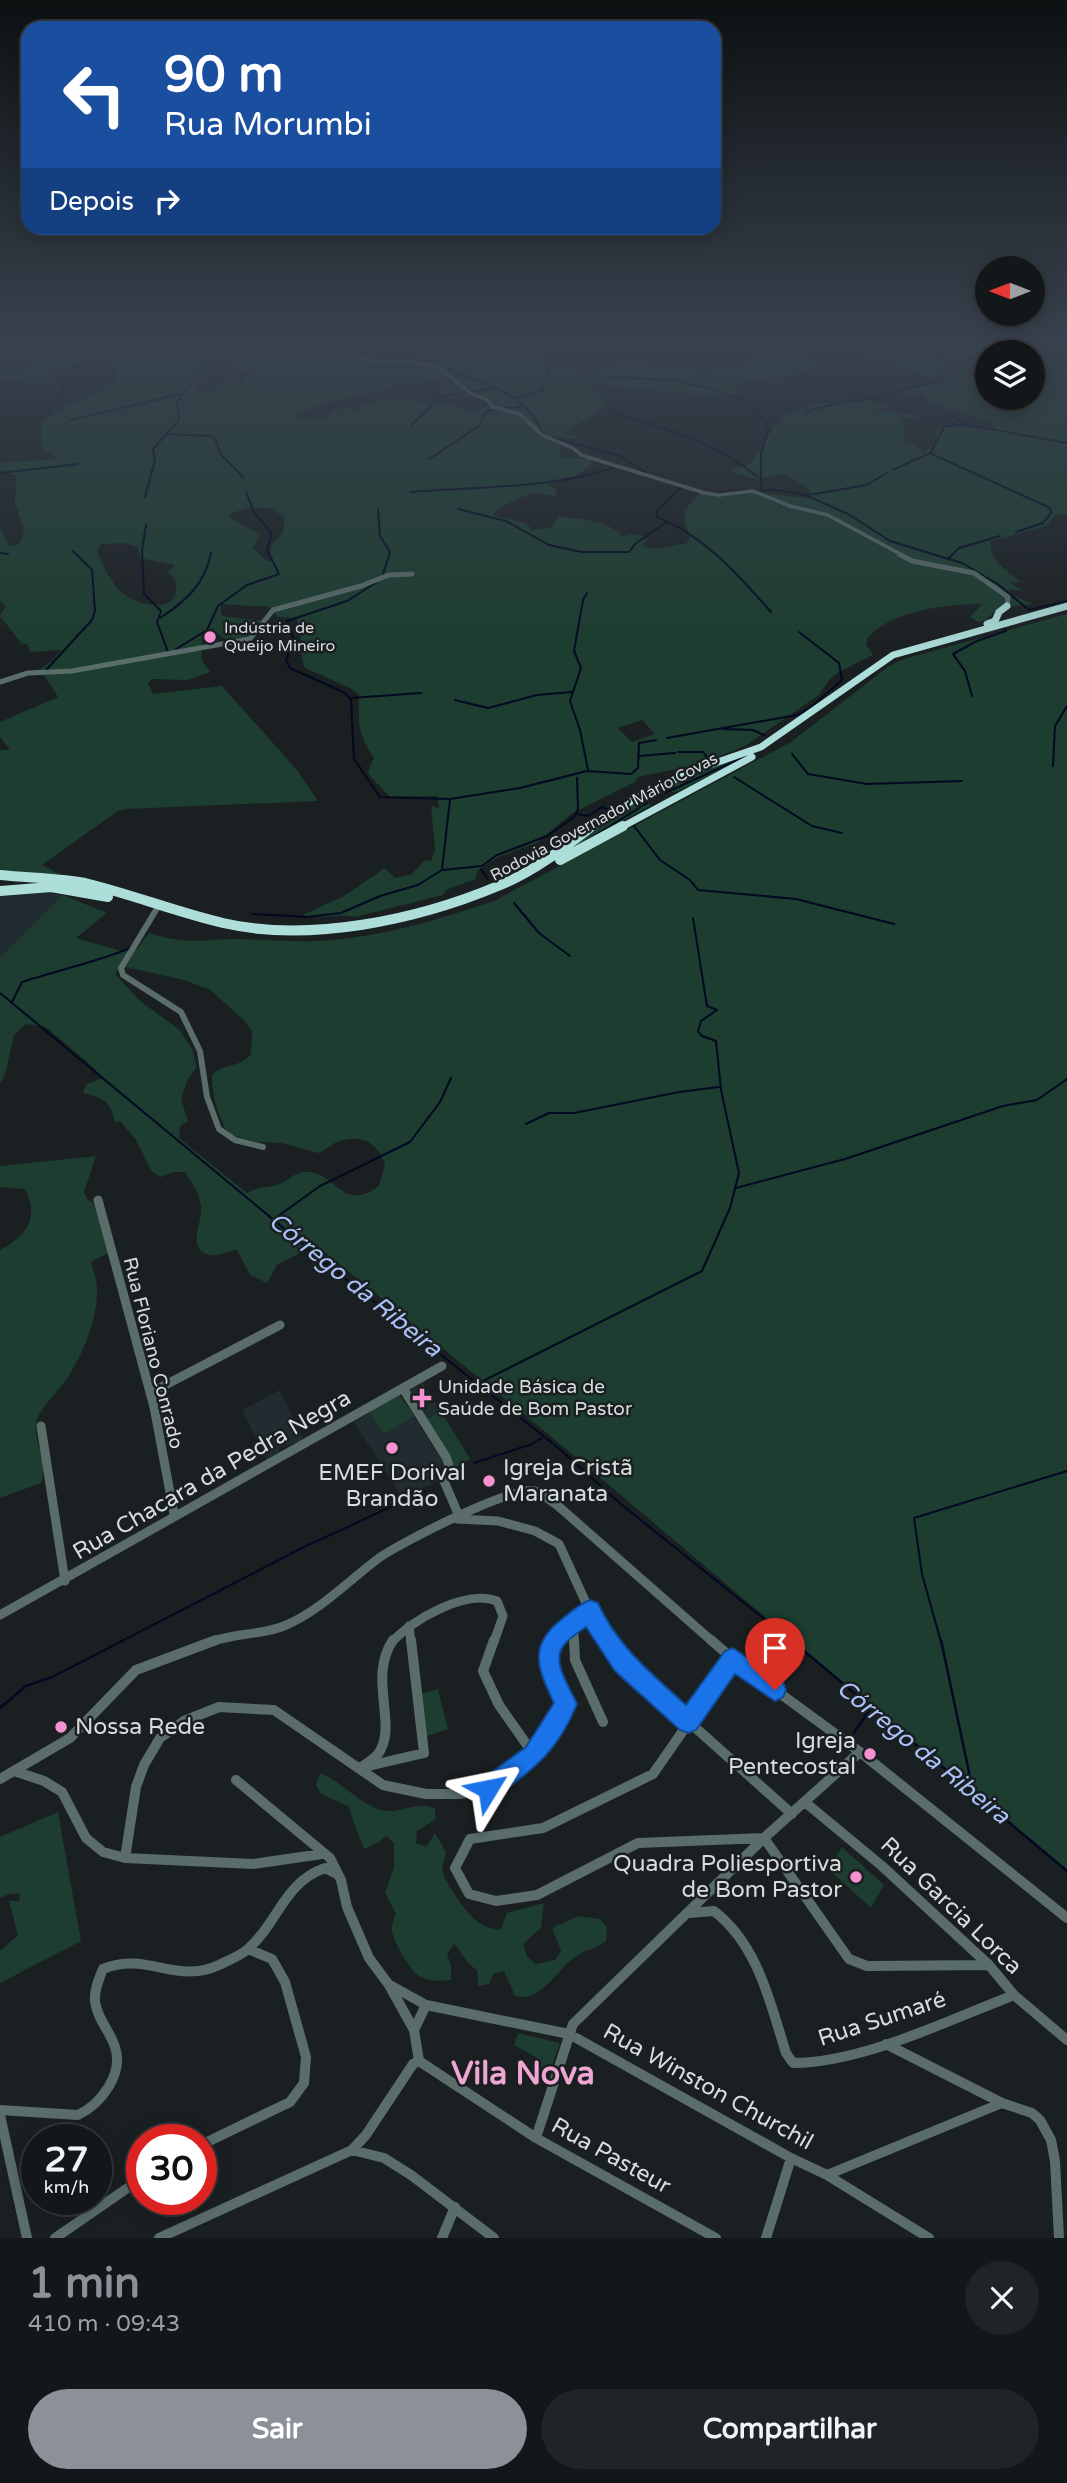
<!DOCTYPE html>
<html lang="pt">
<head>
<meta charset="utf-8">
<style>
	:root { --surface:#141719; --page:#212426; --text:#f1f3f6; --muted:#9d9fa2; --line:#333638; --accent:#8c9099 }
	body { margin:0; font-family:"Varela Round",sans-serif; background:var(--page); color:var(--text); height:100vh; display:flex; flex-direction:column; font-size:26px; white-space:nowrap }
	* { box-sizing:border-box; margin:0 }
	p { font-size:23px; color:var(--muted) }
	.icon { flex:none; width:38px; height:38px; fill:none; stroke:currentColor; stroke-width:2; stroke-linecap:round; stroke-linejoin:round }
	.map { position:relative; height:2238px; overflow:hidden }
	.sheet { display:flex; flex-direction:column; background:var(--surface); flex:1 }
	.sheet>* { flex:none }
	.guide { position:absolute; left:21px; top:21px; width:700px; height:214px; border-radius:21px; box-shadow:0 4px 18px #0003,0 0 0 2px var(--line); background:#1a4fa0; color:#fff; overflow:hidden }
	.needle { width:46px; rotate:270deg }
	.controls { position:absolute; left:975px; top:256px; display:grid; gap:14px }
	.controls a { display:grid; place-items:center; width:70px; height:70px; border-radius:50%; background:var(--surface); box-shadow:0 4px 18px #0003,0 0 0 2px var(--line); font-size:35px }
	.speed { position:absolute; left:21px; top:2124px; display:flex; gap:14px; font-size:35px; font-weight:700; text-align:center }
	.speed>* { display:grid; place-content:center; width:91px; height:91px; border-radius:50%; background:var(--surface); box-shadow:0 4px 18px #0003,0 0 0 2px var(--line); line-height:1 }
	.speed small { font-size:18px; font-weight:400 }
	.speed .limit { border:10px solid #d22; background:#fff; color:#111 }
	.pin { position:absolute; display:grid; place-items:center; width:60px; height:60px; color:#fff; margin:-72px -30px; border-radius:50% 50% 50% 0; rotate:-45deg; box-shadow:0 0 7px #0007 }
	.pin .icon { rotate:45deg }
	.me { position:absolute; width:77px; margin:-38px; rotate:55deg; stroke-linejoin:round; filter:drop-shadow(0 0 5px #0008) }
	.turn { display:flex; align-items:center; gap:24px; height:147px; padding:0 28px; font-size:32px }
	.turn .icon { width:91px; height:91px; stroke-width:2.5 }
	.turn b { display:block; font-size:49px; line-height:60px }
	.then { display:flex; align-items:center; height:66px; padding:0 28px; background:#0003; gap:14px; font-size:26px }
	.round { display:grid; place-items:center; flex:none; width:74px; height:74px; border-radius:37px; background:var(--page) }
	.overview { display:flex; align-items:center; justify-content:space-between; height:119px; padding:0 28px }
	h1 { font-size:42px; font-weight:700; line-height:52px; color:var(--accent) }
	.primary-button { display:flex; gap:14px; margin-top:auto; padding:14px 28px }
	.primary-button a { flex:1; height:80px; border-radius:42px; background:var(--accent); color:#fff; font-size:28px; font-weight:700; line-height:80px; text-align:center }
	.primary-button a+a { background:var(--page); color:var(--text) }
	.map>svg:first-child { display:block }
	.built { fill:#202c2f }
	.green { fill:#1c3d2f; fill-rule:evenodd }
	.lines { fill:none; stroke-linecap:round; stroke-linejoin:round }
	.stream-far1 { stroke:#030921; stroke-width:2 }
	.stream { stroke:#030921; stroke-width:2.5 }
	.minor-far4 { stroke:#5a6d6b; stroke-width:3.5 }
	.minor-far3 { stroke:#5a6d6b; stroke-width:5 }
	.minor-far2 { stroke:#5a6d6b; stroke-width:6 }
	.minor-far1 { stroke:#5a6d6b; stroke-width:9 }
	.minor { stroke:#5a6d6b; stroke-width:10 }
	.highway-far1 { stroke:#addeda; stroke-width:7 }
	.highway { stroke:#addeda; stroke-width:10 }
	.route { fill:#1a73e8; stroke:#114b97; stroke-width:2 }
	.poi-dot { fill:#f590d1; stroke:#1a1f21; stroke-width:2.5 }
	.labels { text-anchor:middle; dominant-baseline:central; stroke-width:5; stroke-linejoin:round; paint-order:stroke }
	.far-poi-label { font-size:16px; fill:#d8dcdd; stroke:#1a1f21; text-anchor:start }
	.far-street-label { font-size:16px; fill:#d8dcdd; stroke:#1a1f21 }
	.street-label { font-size:19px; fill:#d8dcdd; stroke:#1a1f21 }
	.poi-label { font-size:19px; fill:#d8dcdd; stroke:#1a1f21; text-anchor:start }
	.near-poi-label { font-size:23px; fill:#d8dcdd; stroke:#1a1f21; text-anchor:start }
	.near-street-label { font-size:23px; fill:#d8dcdd; stroke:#1a1f21 }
	.near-water-label { font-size:24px; font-style:italic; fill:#aac2f8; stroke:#1a1f21 }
	.near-district-label { font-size:32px; font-weight:bold; fill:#eda7d2; stroke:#1a1f21 }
</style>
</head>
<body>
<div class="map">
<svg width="1067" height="2238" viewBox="0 0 1067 2238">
	<rect width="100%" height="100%" fill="#1a1f21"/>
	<path class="built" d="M39,890l24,5 -63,63v-63z
		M423,1383l18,28 -16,9 -18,-28z
		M280,1390l24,50 -25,8v5l-12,7 -25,-50z
		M399,1394l46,70 -10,11 4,6 -37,16 -48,-75z"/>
	<path class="green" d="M0,345h340l19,14 60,3 5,-2 -48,-15h164l4,18 40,8 1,5 3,1c18,-24 83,-8 109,-8 22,0 50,-1 67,-15 3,-3 4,-8 11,-9 18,-4 41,0 59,0l1,3 -35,7 13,6 2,4 -4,7 -67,10 -5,3 -4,10 -7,2 -118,-11 -21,-8 -4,2 22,24c-13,11 -28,20 -43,29l14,5 -24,1 8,7 -3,11 31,2 2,5 -15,11 -31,9 9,4 2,8c-8,1 -16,-4 -23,-3 -8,1 -38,15 -41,22l34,9 5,6 18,-2 10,-12c22,5 42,2 60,18v3l14,-3 11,3 2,3 -4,4 2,3 11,2 31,-6 3,-7 -6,-15 2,-7 -3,-2 17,-19 50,-1 57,6 5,-2 -5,-9 -23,-13 -28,5 -27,-8 22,-8 22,-35 11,-9 -3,-3 29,-12 62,-4 2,3 21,5h-20l4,3 40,4 3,2 -22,2 4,5 -1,19 13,3 7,8 13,-13h5l-8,-9 13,-6 52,5 -9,-10 -62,-19 -1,-9h-27l41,-12 21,-16 22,-10 -23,4 -25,-4 -15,-7 22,15 2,9 -13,6 -91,-33h227v17l-8,-15 -72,5v45h45l1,-35 34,5v147l-12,1 -9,11 -55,15c-3,20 17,30 30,41l-11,1 12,8 -12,-2 -4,4 27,11 -34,4 -15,13 -6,1 -8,-5 12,-13c-36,0 -88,6 -114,33l-2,7 7,11 -34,17 -9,7 -11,16 -74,51 -49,19 -58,12 -3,5 -64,32 -33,28 -39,15 -21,13 -3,9 -29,11 -3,5 -88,22c-18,-4 -35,3 -52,-2l41,-19 41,-28 10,10 17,-4 13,-14 6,1 4,-11 -4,-44 8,2 -2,-12 -47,1 -21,-22 -1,-4 6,-13c-16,-24 -16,-35 -15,-63l-7,-6 -47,-21c-7,-17 -2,-33 -9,-50l-18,-1 -8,-10 -49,-3v12l45,5 -24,24h-9l-19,-14 -12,1 -1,27 9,13 -22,8 -36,-1 -4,5 5,10 69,-8 75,84 21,31 -192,8 -8,2 -76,54 21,11 -63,-4v-122h10l-10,-13v-15l58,-25 -18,-28 12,-8 9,-11 -30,2 -4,-8h-5l-22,-28 6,-10 -6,-5v-73l9,17 6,1c20,-13 -1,-31 0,-48 1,-8 2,-15 1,-23l-16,-3v-9l57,-4 -5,-6 -9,-1 -2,-29 16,-12 54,-26 5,-4 1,-9 -8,-9 -13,-1 -45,9 -3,3 10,6c-16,10 -39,-1 -58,-1v-6l36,-15 -33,-3 -3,-2zM219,363l14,1 5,5 15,4v4l-31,8 -12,7 -15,-1 -1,-7c9,-6 13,-17 25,-21zM446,377l5,4 -14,7 7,4 -2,5 32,-2 14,6v4l-17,9 -22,-11 -19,2 -19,-6 -32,2 -16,4 -8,6 -8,-5 -15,6 -8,8 -23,-1 -5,-3c16,-13 79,-26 100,-27l-2,-4 -4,-1 2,-2h29zM251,507l20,1 13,9 -1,16 -12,13v14l-3,2 -15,-14 7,-14 -32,-17 4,-4zM125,543l13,4 2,11 35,7 -7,7c2,3 5,5 7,8 1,3 1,8 1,11 -3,23 -38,13 -51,4 -11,-7 -26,-34 -28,-46l5,-5zM642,720l13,14 -23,8 -14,-14z
		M1067,614v1258l-502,-424 -249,-203 -39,20 -10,18 -17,-8 -13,-25c-9,0 -18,7 -27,5 -25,-5 -7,-32 -9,-48 -1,-12 -9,-25 -16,-35h-12l-12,5 -10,-6 -15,-31 -16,-19 -5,2c-4,-22 -11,-25 -32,-30l4,-9 16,-6 -9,-10 -48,-41 -20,-3 -12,11 -9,40 -5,9v-126l63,-63 44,18 -31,25 45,13 16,-2 12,-16c40,13 52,6 91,6 31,1 61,4 91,1 55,-4 111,-22 163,-39l297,-159 98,-76 15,-7zM121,966l63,14 26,10 35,31 7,11 -1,22c-10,14 -28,9 -39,21 -1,17 6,44 17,59l27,8 26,1 36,10c9,-3 15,-11 25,-13 22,-5 35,4 42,25l-6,21c-34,24 -38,-4 -64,-13 -19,-6 -26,10 -42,13 -10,2 -16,1 -26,7l-68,-55 1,-12 8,-5 -7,-22 6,-18 9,-13 -3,-17 -13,-21 -40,-29 -25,-27z
		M756,752l-77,39 -17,3c6,-17 74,-35 94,-42z
		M643,801l6,2 1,3 -84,46c25,-17 47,-42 77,-51z
		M96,1156l-12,36 3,7 6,4 22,46 -24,13c2,8 6,18 6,26 1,30 -14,67 -31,92 -8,12 -25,26 -29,40 -6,22 13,40 4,63l-41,15v-248c26,-14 40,-31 25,-61l-25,-2v-21z
		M399,1394l15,22 -30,18 -15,-22z
		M441,1411l29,48 -19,11 -26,-50z
		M438,1689l10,40 -21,7 -8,-42z
		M320,1773c22,9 38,30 61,37 17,5 33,-9 54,-2l1,11 -19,12 -1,12 10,4 9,-14 11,19 -4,18 3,8c11,20 31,54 56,51l6,-16 37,-10 -3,25 -18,16 4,12 8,8 20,-4 6,-9 -9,-23 26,-12 22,3 7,9 -1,13c-9,7 -20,9 -30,15 -20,13 -33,47 -61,40l-11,-25 -10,2 -5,11 -11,2 -1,-16c-12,-7 -14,-17 -23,-26l-7,10 4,11v15c-10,1 -24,2 -33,-5 -9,-6 -24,-33 -26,-44 -1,-6 2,-12 4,-17l-11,-21 9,-25v-25l-8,-7 -8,7 -14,6 -16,-43 -27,-12 -5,-9z
		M58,1812l23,129 -81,42v-32l18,-16 -9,-34h10l1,-8 -11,1 -9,4v-61z
		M842,1847l42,38 -13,23 -43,-39z
		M518,2033l42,10 -14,38 -15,-8 5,-16 -22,-12z"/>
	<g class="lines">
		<path class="stream-far1" d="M909,345l50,20
			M1041,345l26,20
			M343,346l67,8 25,11
			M853,346l30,-1
			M21,348l4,-3
			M803,355l44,27 5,17
			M206,361l25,2 6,6 4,13
			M441,366c35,15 88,27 101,67
			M0,374l24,-7 14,-9
			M593,376l79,4 39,9 36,12 11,10 11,18 -8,23v39
			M514,398l29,-7 -1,-4 7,-10 -4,-12
			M62,400l2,-19 9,-16 91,-20
			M505,408l15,-1
			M608,410c56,19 103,29 150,67
			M806,411l37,-9 38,-4 27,-10 29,-6 8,-3 20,-17 32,-17
			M947,414l20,10
			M71,420l114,-27
			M411,425l31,-29 54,-8
			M167,434l44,2 5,5 4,13 23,23
			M553,438l68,18 26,18
			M930,453l120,55 1,5 -8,10 -27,9
			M429,459l50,-33 7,-14 10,-3
			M893,470l37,-17 15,-27 23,-1 99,18
			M0,473l78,-9
			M682,486l-25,25v6c48,19 80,57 114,95
			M758,491l17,-1 30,5 43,19 42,27 72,22 37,22 30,25 38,-9
			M410,492c59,-5 151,-4 204,-25
			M716,493l30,-3
			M808,495l59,-10 20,-12
			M145,497l10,-37 -2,-11 26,-29 -2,-17 29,-42v-6l-8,-4 -1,-6
			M378,509l2,27 10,16 -7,22
			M458,509l48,12 43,24 33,7h47l6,-8 32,-22
			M146,525l-4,25 2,44 17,17 -4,11 11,30
			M0,553l8,1
			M948,559l11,-11 41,-12
			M377,582l-30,19 -60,20 7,19 -8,20 4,8 53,24 8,7 3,60 26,38 70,2 70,-11 67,-17 44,3 7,-6 1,-25 17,-3
			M587,593l-4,7 -9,51 7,17 -11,33 10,29 8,40
			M160,618c26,-17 45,-34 51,-65
			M176,649l31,-19 11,-24 29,-21 32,-11 -12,-24 5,-16 -18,-22 -8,-20
			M46,670l46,-50 3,-9 -3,-41 -19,-19
			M972,696l-7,-25 -12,-17 24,-13 29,-10 -1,-2
			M351,698l70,-5
			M455,700l33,8 49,-13 35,-3
			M724,729l29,1 11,5
			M667,738l130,-23 12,-6 33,-29 -3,-17 -40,-31
			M678,752h25l6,8
			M792,754l16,20 59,10 95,-3
			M639,756l36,-3
			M1053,766l2,-40 12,-20
			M734,777l78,49 30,7
			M665,793l81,-37
			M577,814l11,2 14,-9 5,2
			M634,826l26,34 30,20 8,10 98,9 98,25
			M586,841l61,-38
			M442,869l8,-69
			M481,869l7,10
			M514,903l25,30 31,23
			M252,914l55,3 34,-4 39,-17 38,-11 24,-15 40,-4 15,-11 50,-19 27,-19 4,-8 -1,-31
			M0,993l328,272 228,181 66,59 171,137
			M12,1002l10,-20c17,-6 102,-28 109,-35
			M526,1124l23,-11h25l105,-21 40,-5
			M736,1188l109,-29 158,-53 34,-6 30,-21
			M274,1219l46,-33 90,-44 30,-40 11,-24
			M477,1384l225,-113 28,-63 9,-35 -18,-83 -5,-49 -14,-5 -4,-5 3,-10 16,-11 -10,-4 -14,-88
			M474,1463l58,-19 10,-6
			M120,1642l182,-94 123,-57
			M941,1642l-19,-68 -8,-56 153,-47"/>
		<path class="stream" d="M791,1640l276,231
			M941,1640l32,151
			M0,1708l26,-22 26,-9 72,-37
			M851,1737l19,-28"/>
		<path class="minor-far4" d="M340,345l22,14 16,3 30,-1 31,6 31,26 17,7 6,7 27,7 22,21 31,13 8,7 124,38 14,2 34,-4 37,15 38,9 74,40"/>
		<path class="minor-far3" d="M899,554l13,7 62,12 34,24 -1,9
			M0,682l28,-9 44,-2 178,-32 23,-29 88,-24 28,-11 23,-1"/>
		<path class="minor-far2" d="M156,910l-35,58 2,7 58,37 19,39 7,46 12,32 16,11 28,7"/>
		<path class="minor-far1" d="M98,1200l56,207 20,107
			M404,1390l42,67 3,8 -5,16 15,35
			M150,1393l130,-68
			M41,1426l24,155
			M457,1519l41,2 37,10 24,13 39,85 9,13
			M0,1615l442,-249
			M574,1624v18
			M409,1626l2,16
			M211,1642c23,-9 51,-7 73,-16 36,-15 64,-45 95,-68 21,-15 134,-73 156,-67 7,2 15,10 22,14l156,137
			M392,1642c21,-23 74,-53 105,-41l6,15 -9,26
			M553,1642l10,-12 27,-20"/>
		<path class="minor" d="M494,1640l-11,31 16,34 35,50
			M574,1640l1,20 28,62
			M606,1640l17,23 169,151
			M711,1640l22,19 127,93 207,166
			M733,1659l-80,115 -110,54 -73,11 -15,29 14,26 27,7 41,-6 101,-52 126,-5 85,121 18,7 122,-1
			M364,1767l60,-14 -13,-113
			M360,1768c6,-4 13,-8 18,-14 21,-29 -11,-75 15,-114
			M14,1771l30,10 18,11 24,46 17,14 22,6 128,6 69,-10
			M0,1779l70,-41 66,-68 80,-30
			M806,1803l76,63 107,99 25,30 53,45
			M125,1858l11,-71 8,-22 16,-27 24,-17 35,-14 55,3 109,75 43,9h33l29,-5 46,-34 32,-51c-10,-20 -25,-43 -12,-64
			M689,1913l25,-2c44,34 56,91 72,142l7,10c69,0 156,-43 221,-68
			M390,1985l36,20 143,29 222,124 36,17 102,63
			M414,2030l12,-25
			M886,2044l116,59 30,10 8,7 11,20 4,21 4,77
			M419,2061l117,77 180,100
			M0,2110l78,5c23,-11 46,-41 37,-68 -5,-16 -18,-28 -20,-46 -1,-11 4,-22 8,-32 44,-18 73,16 116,-4 10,-5 21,-9 29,-16 30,-26 36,-67 77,-81l12,6
			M0,2115l27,123
			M536,2138l37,-114 191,-186 96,-86
			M201,2145l89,-43 14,-19 2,-26 -21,-75 -13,-23 -24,-10
			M352,2150l32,8 27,17 83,63
			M827,2175l175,-72
			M55,2238l87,-60
			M159,2238l193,-88 14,-15 47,-71 6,-3 -5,-31 -25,-45 -20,-27 -22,-51 -6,-27 -11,-22 -94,-78
			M442,2238l13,-31
			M766,2238l25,-80"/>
		<path class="highway-far1" d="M987,624l8,-3 4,-9 8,-6
			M590,828l43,-28 59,-29 69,-24 132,-92 174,-49
			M620,828l132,-71"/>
		<path class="highway" d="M560,860l63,-34
			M0,875c28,3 58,3 85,8 46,11 91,29 138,40 86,20 194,-3 275,-37 35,-14 65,-37 94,-60
			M0,891l51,-4 57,10"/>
	</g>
	<linearGradient id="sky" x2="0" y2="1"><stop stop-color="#0e1112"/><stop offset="0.52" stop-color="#38424e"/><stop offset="1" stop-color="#38424e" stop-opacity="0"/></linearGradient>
	<rect width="1067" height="658" fill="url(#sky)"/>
	<path class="route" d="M590,1600l8,3c19,43 54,71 88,102l39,-54 8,-3 50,34 3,8 -3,7 -8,4 -40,-27 -39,56 -8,3 -8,-3 -65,-59 -29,-44c-7,5 -17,11 -22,18 -14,16 7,44 13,59 -19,47 -42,64 -81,93l-8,4 -8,-4 -4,-8 4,-8 46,-34 28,-44c-16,-34 -27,-57 8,-84 9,-7 17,-15 28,-19z"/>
	<g class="poi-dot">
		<circle cx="210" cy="637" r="7"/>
		<path d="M418.5 1387.5h7v7h7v7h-7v7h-7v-7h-7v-7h7z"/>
		<circle cx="392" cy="1448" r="7"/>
		<circle cx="489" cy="1481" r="7"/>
		<circle cx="61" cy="1727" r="7"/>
		<circle cx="870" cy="1754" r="7"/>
		<circle cx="856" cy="1877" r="7"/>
	</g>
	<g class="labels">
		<g class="far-poi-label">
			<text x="224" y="628">Indústria de<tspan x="224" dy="18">Queijo Mineiro</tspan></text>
		</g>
		<g class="far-street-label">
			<text transform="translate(604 817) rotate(-28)">Rodovia Governador Mário Covas</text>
		</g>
		<g class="street-label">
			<text transform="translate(153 1353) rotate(76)">Rua Floriano Conrado</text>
		</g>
		<g class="poi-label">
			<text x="438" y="1387">Unidade Básica de<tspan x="438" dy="22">Saúde de Bom Pastor</tspan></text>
		</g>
		<g class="near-poi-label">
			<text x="503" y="1468">Igreja Cristã<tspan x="503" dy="26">Maranata</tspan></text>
			<text x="392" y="1473" text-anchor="middle">EMEF Dorival<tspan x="392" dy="26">Brandão</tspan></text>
			<text x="75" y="1727">Nossa Rede</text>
			<text x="856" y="1741" text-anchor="end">Igreja<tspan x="856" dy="26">Pentecostal</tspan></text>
			<text x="842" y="1864" text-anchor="end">Quadra Poliesportiva<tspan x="842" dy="26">de Bom Pastor</tspan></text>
		</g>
		<g class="near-street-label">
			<text transform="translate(212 1475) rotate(-30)">Rua Chacara da Pedra Negra</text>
			<text transform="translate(951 1906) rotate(44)">Rua Garcia Lorca</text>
			<text transform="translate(882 2019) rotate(-18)">Rua Sumaré</text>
			<text transform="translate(708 2087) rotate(29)">Rua Winston Churchil</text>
			<text transform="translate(611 2156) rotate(29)">Rua Pasteur</text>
		</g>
		<g class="near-water-label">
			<text transform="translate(355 1285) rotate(39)">Córrego da Ribeira</text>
			<text transform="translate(923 1752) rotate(39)">Córrego da Ribeira</text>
		</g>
		<g class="near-district-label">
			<text x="523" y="2074">Vila Nova</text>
		</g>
	</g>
</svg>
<div class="controls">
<a><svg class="needle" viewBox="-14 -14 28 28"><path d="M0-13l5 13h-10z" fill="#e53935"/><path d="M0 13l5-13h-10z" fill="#9d9fa2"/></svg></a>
<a><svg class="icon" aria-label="layers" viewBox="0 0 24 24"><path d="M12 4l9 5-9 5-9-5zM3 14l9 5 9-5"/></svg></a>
</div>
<div class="speed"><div>27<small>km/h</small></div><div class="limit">30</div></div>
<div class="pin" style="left:775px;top:1690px;background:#d93025"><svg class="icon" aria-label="arrive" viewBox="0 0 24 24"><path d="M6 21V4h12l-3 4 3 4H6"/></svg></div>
<svg class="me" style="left:488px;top:1789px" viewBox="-20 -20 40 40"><path d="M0-17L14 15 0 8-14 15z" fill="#1a73e8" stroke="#fff" stroke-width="4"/></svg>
<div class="guide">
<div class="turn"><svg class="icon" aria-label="left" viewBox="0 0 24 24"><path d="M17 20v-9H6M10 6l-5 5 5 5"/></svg><div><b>90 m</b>Rua Morumbi</div></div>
<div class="then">Depois<svg class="icon" aria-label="right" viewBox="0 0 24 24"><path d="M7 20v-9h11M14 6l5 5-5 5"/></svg></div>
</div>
</div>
<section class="sheet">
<div class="overview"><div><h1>1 min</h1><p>410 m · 09:43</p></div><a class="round"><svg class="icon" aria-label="close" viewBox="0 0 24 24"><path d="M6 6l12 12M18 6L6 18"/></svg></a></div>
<div class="primary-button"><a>Sair</a><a>Compartilhar</a></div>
</section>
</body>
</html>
